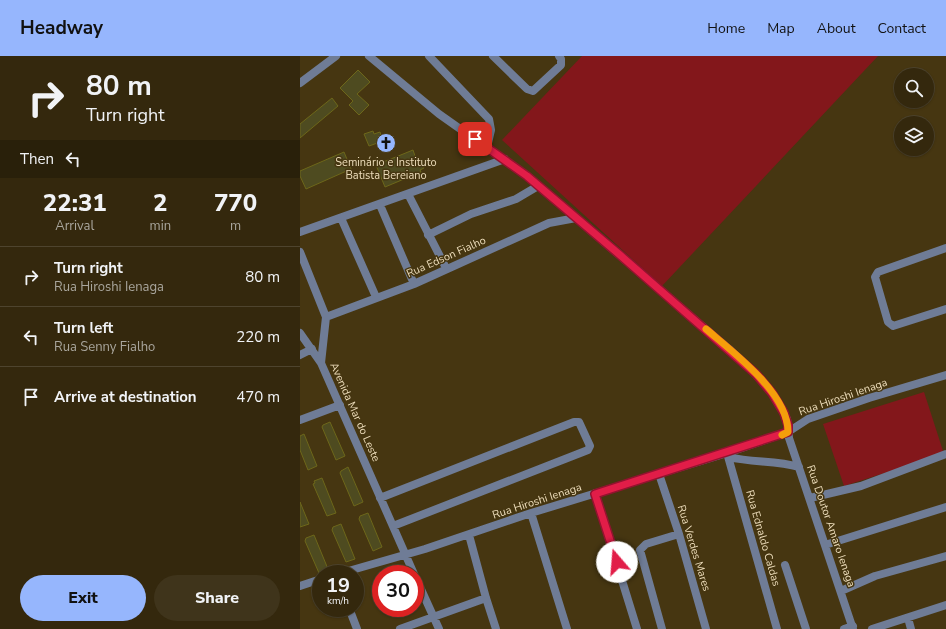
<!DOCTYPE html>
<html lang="en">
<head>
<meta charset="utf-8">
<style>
	:root { --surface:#34280d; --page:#3f341b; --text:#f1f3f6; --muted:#a9a69d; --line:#4e442e; --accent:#96b6fd }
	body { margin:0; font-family:"Nunito Sans",sans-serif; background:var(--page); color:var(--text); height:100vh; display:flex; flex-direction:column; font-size:15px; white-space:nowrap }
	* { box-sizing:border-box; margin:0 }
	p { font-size:13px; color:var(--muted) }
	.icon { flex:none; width:22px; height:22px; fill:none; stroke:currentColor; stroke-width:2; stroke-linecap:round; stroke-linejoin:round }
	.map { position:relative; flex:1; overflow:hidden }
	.sheet { display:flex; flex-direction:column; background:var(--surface); width:300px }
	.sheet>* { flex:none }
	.top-card { background:#34280d; color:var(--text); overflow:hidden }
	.controls { position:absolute; left:594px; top:12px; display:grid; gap:8px }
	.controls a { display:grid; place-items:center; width:40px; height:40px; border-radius:50%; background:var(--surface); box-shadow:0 1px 3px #0004,0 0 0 1px var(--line); font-size:20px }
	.speed { position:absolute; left:12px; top:509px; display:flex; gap:8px; font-size:20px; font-weight:700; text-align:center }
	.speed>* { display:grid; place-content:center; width:52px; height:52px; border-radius:50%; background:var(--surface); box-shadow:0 1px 3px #0004,0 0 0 1px var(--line); line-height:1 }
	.speed small { font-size:10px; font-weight:400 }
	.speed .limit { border:6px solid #d22; background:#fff; color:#111 }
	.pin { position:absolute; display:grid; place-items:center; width:34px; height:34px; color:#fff; margin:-17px; border-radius:8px; box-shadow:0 2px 6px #0006 }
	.me { position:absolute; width:44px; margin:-22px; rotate:342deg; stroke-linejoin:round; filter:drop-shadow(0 0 3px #0008) }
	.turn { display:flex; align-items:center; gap:14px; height:84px; padding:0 20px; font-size:18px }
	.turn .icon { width:52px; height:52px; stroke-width:2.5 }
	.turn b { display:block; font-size:28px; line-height:34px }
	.then { display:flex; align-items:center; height:38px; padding:0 20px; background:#0003; gap:8px; font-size:15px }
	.eta { display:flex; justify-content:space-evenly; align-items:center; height:68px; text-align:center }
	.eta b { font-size:24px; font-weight:800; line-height:28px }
	.button { display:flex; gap:8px; margin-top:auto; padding:8px 20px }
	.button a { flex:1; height:46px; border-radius:24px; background:var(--accent); color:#111; font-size:16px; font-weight:800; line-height:46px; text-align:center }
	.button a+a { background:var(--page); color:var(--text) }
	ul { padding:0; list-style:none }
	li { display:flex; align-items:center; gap:12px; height:60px; padding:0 20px; border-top:1px solid var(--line) }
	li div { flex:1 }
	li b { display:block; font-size:15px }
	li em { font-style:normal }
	header { display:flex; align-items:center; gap:24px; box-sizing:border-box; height:56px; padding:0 20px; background:var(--accent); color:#111 }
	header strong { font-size:19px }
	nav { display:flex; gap:22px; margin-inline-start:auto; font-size:14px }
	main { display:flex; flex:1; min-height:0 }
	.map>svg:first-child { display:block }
	.green { fill:#83171b }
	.building { fill:#4e4b20; stroke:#6d671a }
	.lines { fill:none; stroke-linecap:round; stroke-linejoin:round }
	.minor { stroke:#6f7c96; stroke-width:8 }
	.route-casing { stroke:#92132f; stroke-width:10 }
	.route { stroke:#e11d48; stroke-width:7 }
	.slow { stroke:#f59e0b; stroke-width:7 }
	.labels { text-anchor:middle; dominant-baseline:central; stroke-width:3; stroke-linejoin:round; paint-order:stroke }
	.poi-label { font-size:11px; fill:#edddbb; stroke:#463611 }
	.street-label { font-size:11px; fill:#edddbb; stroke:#463611 }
</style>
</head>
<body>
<header>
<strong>Headway</strong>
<nav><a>Home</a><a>Map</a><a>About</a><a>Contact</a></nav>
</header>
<main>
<section class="sheet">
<div class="top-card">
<div class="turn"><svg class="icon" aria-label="right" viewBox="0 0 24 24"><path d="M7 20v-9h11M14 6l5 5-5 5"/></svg><div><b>80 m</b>Turn right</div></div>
<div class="then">Then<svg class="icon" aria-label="left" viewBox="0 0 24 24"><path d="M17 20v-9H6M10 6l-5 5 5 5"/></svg></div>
</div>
<div class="eta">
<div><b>22:31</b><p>Arrival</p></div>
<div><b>2</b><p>min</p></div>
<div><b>770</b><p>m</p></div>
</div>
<ul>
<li><svg class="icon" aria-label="right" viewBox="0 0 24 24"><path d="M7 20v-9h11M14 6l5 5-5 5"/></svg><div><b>Turn right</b><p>Rua Hiroshi Ienaga</p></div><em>80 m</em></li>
<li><svg class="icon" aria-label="left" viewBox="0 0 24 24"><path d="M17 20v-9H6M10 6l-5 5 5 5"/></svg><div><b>Turn left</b><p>Rua Senny Fialho</p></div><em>220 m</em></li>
<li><svg class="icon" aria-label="arrive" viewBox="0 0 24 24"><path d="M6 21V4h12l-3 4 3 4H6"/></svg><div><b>Arrive at destination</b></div><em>470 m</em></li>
</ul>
<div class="button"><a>Exit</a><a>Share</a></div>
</section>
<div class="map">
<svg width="646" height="573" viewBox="0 0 646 573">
	<rect width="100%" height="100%" fill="#463611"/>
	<path class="green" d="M282,0h296l-216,230 -160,-146z
		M624,336l20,62 -100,32 -21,-62z"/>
	<path class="building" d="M58,14l12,12 -13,12 12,11 -10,10 -10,-10 4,-4 -13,-13z
		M32,42l6,8 -38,32v-14z
		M73,75l1,3 6,-2 3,9 -14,5 -5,-12z
		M113,94l3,9 3,-2 5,11 -4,2 1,2 -36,15 -9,-22z
		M44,96l7,17 -45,20 -6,-13v-5z
		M30,366l15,34 -9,4 -14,-33 1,-2z
		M4,378l13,32 -9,4 -8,-20v-14z
		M48,411l15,35 -9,4 -14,-33 1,-2z
		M22,422l14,35 -9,3 -14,-32 2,-1 -1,-2z
		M0,446l9,22 -9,3z
		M68,457l14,34 -9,4 -14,-32 1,-3z
		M41,468l14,35 -9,3 -14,-32 1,-3z
		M14,479l14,34 -9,4 -14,-32 1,-3z"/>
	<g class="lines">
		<path class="minor" d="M69,0l70,58 88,62 202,173 27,25 16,19 15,26 2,19 64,191
			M129,0l60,63 2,11 -4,17
			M193,0l34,33 6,2 28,-26v-6l-2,-3
			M0,27l36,-27
			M108,138l38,74
			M80,149l34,79
			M41,162l35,79
			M0,176l205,-73
			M128,179l43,-21 45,-15 22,-13
			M646,192l-68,24 -3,5 13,45 5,4 53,-17
			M0,196l26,65 -5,46 93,211
			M26,261l88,-33 135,-61 27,-5
			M0,277l21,30
			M0,299l12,-6
			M0,364l40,-15
			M427,397l50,176
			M429,401c23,6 47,3 70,10
			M359,418l20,60 27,95
			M295,437l42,136
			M80,442l194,-76h5l11,24 -2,4 -195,76
			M510,442l51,-12 85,-32
			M231,457l36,116
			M169,479l17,63 10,31
			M525,489l121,-38
			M485,509l21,64
			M38,518l87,-25 106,-36 196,-60 61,-21 20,-13 61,-21 77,-23
			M115,520l24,53
			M0,530l21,-7
			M541,535l34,-15 71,-20
			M49,552l8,21
			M608,562l3,11
			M100,573l86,-31
			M362,573l-22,-79 6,-6 33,-10
			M544,573l9,-3
			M572,573l74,-24"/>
	</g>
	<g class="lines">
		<defs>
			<path id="route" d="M175,83l52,37 93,79 136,119 16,19 12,20 4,12v7l-193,62 22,68"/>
		</defs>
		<use href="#route" class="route-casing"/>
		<use href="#route" class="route"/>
		<path class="slow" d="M406,273c28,24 82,64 82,103l-6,3"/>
	</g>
	<defs>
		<symbol id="church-disc" viewBox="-11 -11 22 22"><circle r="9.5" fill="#96b6fd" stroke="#463611"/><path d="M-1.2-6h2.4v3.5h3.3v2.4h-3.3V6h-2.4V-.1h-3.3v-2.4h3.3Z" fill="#111"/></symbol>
	</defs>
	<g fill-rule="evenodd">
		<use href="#church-disc" x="75" y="76" width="22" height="22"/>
	</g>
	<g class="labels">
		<g class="poi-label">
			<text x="86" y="106">Seminário e Instituto<tspan x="86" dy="13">Batista Bereiano</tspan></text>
		</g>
		<g class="street-label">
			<text transform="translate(146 201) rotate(-24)">Rua Edson Fialho</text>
			<text transform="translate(543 341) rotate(-19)">Rua Hiroshi Ienaga</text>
			<text transform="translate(55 356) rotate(66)">Avenida Mar do Leste</text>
			<text transform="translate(237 445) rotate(-18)">Rua Hiroshi Ienaga</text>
			<text transform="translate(531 470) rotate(71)">Rua Doutor Amaro Ienaga</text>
			<text transform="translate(463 482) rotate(74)">Rua Ednaldo Caldas</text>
			<text transform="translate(394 492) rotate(73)">Rua Verdes Mares</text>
		</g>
	</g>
</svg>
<div class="controls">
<a><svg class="icon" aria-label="search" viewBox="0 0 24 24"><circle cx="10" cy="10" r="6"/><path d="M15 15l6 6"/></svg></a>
<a><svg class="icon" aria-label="layers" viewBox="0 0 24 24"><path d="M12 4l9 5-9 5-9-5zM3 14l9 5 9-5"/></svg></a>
</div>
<div class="speed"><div>19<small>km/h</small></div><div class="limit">30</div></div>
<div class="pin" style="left:175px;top:83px;background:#d93025"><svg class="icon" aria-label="arrive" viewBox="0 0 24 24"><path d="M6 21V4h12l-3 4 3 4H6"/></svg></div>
<svg class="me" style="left:317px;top:506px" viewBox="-20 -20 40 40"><circle r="19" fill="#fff"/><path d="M0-13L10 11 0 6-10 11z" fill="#e11d48"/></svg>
</div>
</main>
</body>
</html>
